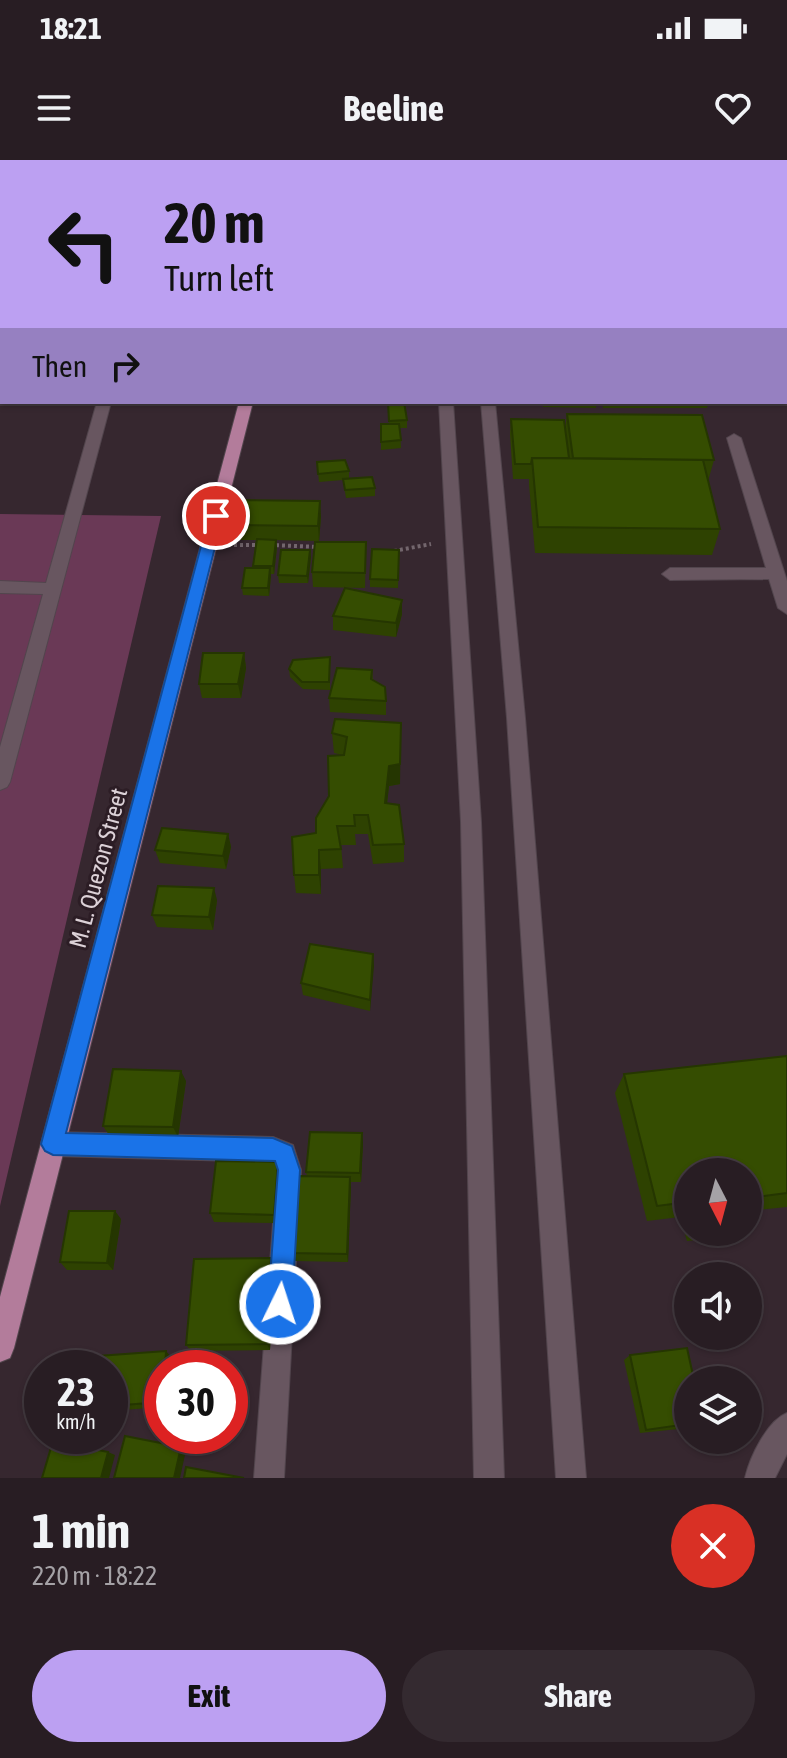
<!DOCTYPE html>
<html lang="en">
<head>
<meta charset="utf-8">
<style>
	:root { --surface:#281d23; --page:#342a30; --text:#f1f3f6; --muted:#a5a2a6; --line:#443b41; --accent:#bca0f2 }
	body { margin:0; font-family:"Asap Condensed",sans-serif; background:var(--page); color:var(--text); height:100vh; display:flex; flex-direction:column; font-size:30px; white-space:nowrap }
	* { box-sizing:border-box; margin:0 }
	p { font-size:26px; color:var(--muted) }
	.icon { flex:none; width:44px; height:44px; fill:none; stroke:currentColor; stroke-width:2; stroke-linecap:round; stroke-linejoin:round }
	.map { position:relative; height:1318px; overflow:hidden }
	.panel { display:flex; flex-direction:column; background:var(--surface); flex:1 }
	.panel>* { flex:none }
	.top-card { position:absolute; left:0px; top:0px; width:788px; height:244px; box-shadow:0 2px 6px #0004,0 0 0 2px var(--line); background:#bca0f2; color:#111; overflow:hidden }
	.needle { width:52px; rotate:174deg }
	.tools { position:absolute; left:674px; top:998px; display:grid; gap:16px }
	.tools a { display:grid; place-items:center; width:88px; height:88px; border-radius:50%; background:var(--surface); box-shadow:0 2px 6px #0004,0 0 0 2px var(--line); font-size:40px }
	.speed { position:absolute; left:24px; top:1190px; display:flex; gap:16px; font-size:40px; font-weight:700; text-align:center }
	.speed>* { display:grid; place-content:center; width:104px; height:104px; border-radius:50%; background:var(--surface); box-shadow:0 2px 6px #0004,0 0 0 2px var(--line); line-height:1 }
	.speed small { font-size:20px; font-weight:400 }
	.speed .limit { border:12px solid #d22; background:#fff; color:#111 }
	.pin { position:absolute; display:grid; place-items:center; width:68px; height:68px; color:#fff; margin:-34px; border:4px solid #fff; border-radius:50%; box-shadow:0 2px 8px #0007 }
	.me { position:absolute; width:88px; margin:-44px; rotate:4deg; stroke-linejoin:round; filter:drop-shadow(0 0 6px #0008) }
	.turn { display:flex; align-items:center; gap:28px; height:168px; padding:0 32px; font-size:36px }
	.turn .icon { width:104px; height:104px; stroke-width:2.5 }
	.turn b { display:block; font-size:56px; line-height:68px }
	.then { display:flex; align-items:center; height:76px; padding:0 32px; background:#0003; gap:16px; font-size:30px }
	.round { display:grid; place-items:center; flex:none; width:84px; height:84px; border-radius:42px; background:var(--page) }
	.headline { display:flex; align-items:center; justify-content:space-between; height:136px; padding:0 32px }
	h1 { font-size:48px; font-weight:700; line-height:60px }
	.primary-button { display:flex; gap:16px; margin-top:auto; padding:16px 32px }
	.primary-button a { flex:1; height:92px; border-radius:48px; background:var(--accent); color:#111; font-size:32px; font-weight:700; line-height:92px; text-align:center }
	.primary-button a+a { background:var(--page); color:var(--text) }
	.status { display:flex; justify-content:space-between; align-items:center; height:56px; padding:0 40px; background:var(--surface); direction:ltr }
	.status svg { height:22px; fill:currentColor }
	header { display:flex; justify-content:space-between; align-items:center; height:104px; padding:0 32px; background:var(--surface); font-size:36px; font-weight:700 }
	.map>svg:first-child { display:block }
	.green { fill:#6a3956 }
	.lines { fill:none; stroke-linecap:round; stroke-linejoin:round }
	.river { fill:#380026; fill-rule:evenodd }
	.minor-casing { stroke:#52454d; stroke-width:2 }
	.major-casing { stroke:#52454d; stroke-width:2 }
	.path { stroke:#73666d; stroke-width:4; stroke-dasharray:3 3; stroke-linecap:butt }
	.minor { fill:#685660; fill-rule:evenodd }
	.major { fill:#b37c9b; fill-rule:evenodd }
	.wall { fill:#2e4201 }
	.shaded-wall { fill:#253601 }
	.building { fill:#354d01; stroke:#253601; stroke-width:2 }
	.route { fill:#1a73e8; stroke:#114b97; stroke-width:2 }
	.labels { text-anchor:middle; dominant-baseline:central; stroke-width:6; stroke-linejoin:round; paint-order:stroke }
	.street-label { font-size:24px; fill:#dcd1d7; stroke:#2c1d25 }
</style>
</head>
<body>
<div class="status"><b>18:21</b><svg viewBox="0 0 49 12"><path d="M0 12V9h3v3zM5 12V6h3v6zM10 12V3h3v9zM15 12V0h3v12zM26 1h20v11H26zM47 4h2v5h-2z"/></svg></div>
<header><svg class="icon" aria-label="menu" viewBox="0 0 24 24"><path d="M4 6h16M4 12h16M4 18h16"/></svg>Beeline<svg class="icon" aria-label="heart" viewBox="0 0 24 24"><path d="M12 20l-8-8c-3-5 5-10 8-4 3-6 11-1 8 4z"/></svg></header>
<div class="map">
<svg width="787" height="1318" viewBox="0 0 787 1318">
	<rect width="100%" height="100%" fill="#36272f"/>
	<path class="green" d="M0,354l161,2 -161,690z"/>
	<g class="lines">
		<path class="river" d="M354,0h34l1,2h-34z
			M2,47v22l-2,1v-22z
			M786,59h1v22h-1z"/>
		<defs>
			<path id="minor" d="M432,0h10v2h-10z
				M468,0h10v2h-10z
				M787,87v8l-1,1v-8z
				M786,146h1v8h-1z
				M0,164h2v8h-2z
				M97,242h14l-101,380 -3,5 -7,3v-43l43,-153 -43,-1v-12l46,2z
				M439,242h14l28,420 23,656h-30l-13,-656z
				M481,242h14l30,316 61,760h-30l-49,-760z
				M734,274l7,4 46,143v33l-9,-6 -9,-29 -99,1 -8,-6 8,-6h96l-39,-130z
				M53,972l220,5 20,8 8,25 -17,308h-30l23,-308 -3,-8 -221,-6 -9,-3 -3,-9 3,-9z
				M787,1253v41l-12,24h-30c5,-21 22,-57 42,-65z"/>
			<path id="major" d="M303,0h10v2h-10z
				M239,242h14l-239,946 -4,10 -10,4v-65z"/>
		</defs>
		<use href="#minor" class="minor-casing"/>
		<use href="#major" class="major-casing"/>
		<path class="path" d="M234,385h26
			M270,385l50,2
			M394,391l37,-7"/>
		<use href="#minor" class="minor"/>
		<use href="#major" class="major"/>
	</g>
	<path class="wall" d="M385,0h26v2h-26z
		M496,0h103l-1,2h-101z
		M605,0h47l-44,2z
		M388,242l19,18v8h-7l1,20 -20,2v-26h8z
		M542,242h55l-1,6 -53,-1z
		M602,242h107l-2,6h-104z
		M567,254l147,46 -6,21 12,48 -8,26 -177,-2 -6,-69v-5h-16l-3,-45 1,-15 54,11z
		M317,302l32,9v7l26,10v8l-29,2 -3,-18 -24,2z
		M321,356l-2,25 -43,-1 1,7 -3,27h-3l-2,22 -26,-1 -1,-7 11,-20 3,-28h-20l-2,-15z
		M366,382l-1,46 -52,-1 -1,-15z
		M310,390l1,7 -3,26h-29l-1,-8z
		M399,390l-1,38 -28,-1v-8z
		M402,440v14l-6,23 -63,-7v-14z
		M244,493l2,15 -5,30h-39l-3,-14z
		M330,497v33l-27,-1 -13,-12 -1,-8z
		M372,510l1,10 13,21v14l-56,-3 -1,-14z
		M335,559l65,65 -11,2 -2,17 17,41v18l-31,2 -5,-30h-13l1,11h-15l2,23 -22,1v25l-25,-1 -2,-18 22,-42 27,-78 -9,-2 -2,-20z
		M228,674l3,13 -5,22 -66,-6 -5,-13z
		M217,740l-4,30 -56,-3 -5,-12z
		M373,794l-3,57 -67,-16 -2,-12z
		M787,896v151l-39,4v-39h-60v60h40l-5,5 -36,4 -7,-24 -33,4 -32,-128 9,-19z
		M186,921l-8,56 -69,-2 -6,-9z
		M363,983l-2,39h-10l-3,80 -54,-1 -2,-8 15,-77 -1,-4z
		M278,1002l3,9 -5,52 -62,-1 -4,-9z
		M121,1059l-8,51h-46l-7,-8z
		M271,1098l3,7 -4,85 -79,1 -5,-6z
		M630,1195l58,25v48l-48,5 -16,-73z
		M171,1197l-1,11h-8v39l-52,4v-43z"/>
	<path class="shaded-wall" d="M500,0h42v2h-43z
		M320,341l1,15 -2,25 -1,-15z
		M276,380l1,7 -3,27 -1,-8z
		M310,390l1,7 -3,26 -1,-7z
		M270,408l1,8 -2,20 -1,-8z
		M402,440v14l-6,23v-14z
		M244,493l2,15 -5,30 -3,-14z
		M401,563l-1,61 -11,2 -4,36v-19l4,-37z
		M228,674l3,13 -5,22 -3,-13z
		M319,690l2,19v25l-2,-19z
		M214,728l3,12 -4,30 -4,-13z
		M373,794l1,12 -4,45v-11z
		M181,911l5,10 -8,56 -5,-10z
		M362,973l1,10 -2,39 -1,-9z
		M278,1002l3,9 -5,52 -2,-8z
		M350,1017l1,9 -3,76 -1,-8z
		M115,1051l6,8 -8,51 -6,-7z
		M271,1098l3,7 -4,85 -3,-6z
		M166,1191l5,6 -1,11h-5z
		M181,1287l5,3 -6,28h-6z
		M108,1292l7,3 -6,23h-8z"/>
	<path class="building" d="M388,242h16l3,18 -18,1z
		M567,254l135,1 12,45 -141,-2z
		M511,259l53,1 5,38h-37l-1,6h-16z
		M381,264h18l2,16 -20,2z
		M532,298l171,2 17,69 -182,-2z
		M345,300l4,11 -31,3 -1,-12z
		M372,317l3,11 -30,2 -2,-11z
		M237,340l83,1 -2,25 -84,-1z
		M257,379l19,1 -3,26h-20z
		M315,382h51l-1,31 -53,-1z
		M372,389l27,1 -1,30 -28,-1z
		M281,390h29l-3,26 -29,-1z
		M245,408h25l-2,20h-26z
		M345,428l57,12 -6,23 -63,-7z
		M203,493h41l-6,31h-39z
		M330,497l-1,25h-27l-13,-13 4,-9z
		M337,508l35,2 -1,9 14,8 1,14 -57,-3z
		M335,559l66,4 -1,41 -11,2 -4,37 14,2 5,39 -31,1 -5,-30h-14l1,11h-18l4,23 -22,1v25h-25l-2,-38 24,-4v-15l13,-22 -1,-40 16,-1 3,-18 -15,-4z
		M162,668l66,6 -5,22 -68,-6z
		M158,726l56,2 -5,29 -57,-2z
		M310,784l63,10 -3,46 -69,-17z
		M787,896v137l-39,5v-26h-60v30l-31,4 -33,-132z
		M113,909l68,2 -8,56 -70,-1z
		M310,972l52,1 -2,40 -54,-1z
		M216,1001l62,1 -4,53 -64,-2z
		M297,1016l53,1 -3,77 -55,-1z
		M69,1051h46l-8,52 -47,-1z
		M271,1098l-4,86 -81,1 8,-86z
		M687,1188l7,32h-6v44l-42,6 -16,-75z
		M166,1191l-1,17h-3v34l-52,4v-38h-27l1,-11z
		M125,1276l56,11 -7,31h-60z
		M53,1281l55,11 -7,26h-59z
		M186,1307l58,11h-60z"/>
	<path class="route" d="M216,351l7,5 -157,617 207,5 19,8 8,24 -8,134 -3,8 -9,4 -8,-4 -4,-8 10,-134 -3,-9 -222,-6 -8,-4 -4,-7 168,-628z"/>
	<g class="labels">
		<g class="street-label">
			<text transform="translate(98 708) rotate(-75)">M. L. Quezon Street</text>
		</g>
	</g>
</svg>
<div class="tools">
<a><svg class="needle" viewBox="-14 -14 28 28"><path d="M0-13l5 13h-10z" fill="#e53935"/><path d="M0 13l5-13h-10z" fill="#a5a2a6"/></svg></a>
<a><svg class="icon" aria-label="sound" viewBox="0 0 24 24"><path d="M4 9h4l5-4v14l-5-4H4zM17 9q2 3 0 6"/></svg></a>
<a><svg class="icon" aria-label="layers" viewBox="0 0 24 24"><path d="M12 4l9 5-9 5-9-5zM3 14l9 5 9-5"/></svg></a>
</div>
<div class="speed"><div>23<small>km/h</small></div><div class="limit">30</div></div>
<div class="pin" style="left:216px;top:356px;background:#d93025"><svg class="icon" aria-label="arrive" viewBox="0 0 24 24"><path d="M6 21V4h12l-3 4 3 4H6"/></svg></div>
<svg class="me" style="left:280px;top:1144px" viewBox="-20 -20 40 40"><circle r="17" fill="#1a73e8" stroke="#fff" stroke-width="3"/><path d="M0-11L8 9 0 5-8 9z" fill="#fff"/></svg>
<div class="top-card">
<div class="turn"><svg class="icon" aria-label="left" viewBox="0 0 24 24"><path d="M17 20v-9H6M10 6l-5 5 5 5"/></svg><div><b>20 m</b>Turn left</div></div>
<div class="then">Then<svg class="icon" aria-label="right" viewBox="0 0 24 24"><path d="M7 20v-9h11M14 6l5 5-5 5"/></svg></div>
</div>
</div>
<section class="panel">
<div class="headline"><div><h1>1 min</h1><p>220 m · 18:22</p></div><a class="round" style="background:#d93025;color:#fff"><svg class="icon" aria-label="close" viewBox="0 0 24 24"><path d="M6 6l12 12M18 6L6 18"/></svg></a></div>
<div class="primary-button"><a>Exit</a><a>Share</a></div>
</section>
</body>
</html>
